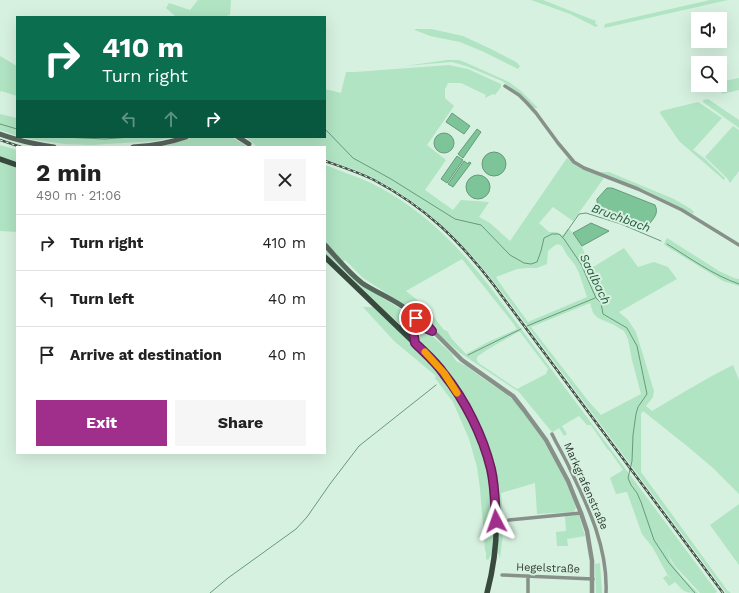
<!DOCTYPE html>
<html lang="en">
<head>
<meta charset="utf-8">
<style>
	:root { --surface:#fff; --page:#f6f6f6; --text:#222; --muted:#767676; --line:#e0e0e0; --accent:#a02e8b }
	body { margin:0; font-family:"Work Sans",sans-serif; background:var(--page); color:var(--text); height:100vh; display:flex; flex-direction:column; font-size:15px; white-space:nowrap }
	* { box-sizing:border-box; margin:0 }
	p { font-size:13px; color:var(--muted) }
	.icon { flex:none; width:22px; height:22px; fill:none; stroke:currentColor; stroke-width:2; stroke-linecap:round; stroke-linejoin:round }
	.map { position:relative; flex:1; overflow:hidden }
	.sheet { position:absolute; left:16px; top:146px; width:310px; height:308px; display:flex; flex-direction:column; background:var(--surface); border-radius:0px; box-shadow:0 4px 16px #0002 }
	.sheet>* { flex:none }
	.guide { position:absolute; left:16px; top:16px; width:310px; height:122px; border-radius:0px; box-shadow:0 4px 16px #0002; background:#0b6e4f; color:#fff; overflow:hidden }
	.controls { position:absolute; left:691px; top:12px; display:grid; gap:8px }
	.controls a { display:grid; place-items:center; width:36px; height:36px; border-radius:0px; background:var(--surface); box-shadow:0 4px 16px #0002; font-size:20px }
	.pin { position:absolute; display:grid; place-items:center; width:34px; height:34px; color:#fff; margin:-17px; border:2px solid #fff; border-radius:50%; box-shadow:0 1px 4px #0007 }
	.me { position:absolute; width:44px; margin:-22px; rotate:356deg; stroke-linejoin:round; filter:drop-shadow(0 0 3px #0008) }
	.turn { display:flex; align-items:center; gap:14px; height:84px; padding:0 20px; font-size:18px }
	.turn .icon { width:52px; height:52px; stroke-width:2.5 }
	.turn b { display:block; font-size:28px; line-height:34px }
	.lanes { display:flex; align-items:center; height:38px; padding:0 20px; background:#0003; justify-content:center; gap:20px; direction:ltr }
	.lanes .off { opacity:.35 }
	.round { display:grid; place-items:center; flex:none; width:42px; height:42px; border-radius:0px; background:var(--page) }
	.headline { display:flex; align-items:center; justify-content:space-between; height:68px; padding:0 20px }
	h1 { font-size:24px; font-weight:700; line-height:30px }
	.button { display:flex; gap:8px; margin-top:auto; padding:8px 20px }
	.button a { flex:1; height:46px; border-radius:0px; background:var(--accent); color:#fff; font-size:16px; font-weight:700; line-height:46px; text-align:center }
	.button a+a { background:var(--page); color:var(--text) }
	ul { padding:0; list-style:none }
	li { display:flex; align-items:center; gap:12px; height:56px; padding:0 20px; border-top:1px solid var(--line) }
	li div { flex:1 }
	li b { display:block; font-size:15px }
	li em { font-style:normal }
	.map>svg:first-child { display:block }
	.green { fill:#b0e4c3; fill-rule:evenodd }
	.water { fill:#7ec499; stroke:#669a7a }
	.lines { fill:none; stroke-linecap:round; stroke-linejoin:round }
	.stream { stroke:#669a7a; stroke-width:1 }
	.minor { stroke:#87918a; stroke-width:3.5 }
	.tertiary { stroke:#87918a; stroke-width:4.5 }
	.secondary { stroke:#58675d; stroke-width:5 }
	.primary { stroke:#384a3e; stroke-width:5.5 }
	.rail-casing { stroke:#445048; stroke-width:2.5 }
	.rail { stroke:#d7f1e0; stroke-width:1; stroke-dasharray:3; stroke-linecap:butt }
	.route-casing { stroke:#681e5a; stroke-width:10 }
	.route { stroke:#a02e8b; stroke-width:7 }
	.slow { stroke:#f59e0b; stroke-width:7 }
	.labels { text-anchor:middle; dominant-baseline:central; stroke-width:4; stroke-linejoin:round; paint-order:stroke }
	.street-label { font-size:11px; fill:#2e3831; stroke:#d7f1e0 }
	.water-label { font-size:12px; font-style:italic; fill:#215638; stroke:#d7f1e0 }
</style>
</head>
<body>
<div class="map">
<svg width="739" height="593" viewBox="0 0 739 593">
	<rect width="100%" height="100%" fill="#d7f1e0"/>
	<path class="green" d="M198,0h33l-1,15 -8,2h-46l-10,-9 3,-5 21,7z
		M531,0h12l53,21 -1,3 3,1 -2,2 -26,-13z
		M710,0h18l-124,28 1,-4z
		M415,29h16l32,7 28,13 25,13 4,4 -2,3 -34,-17 -24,-10 -30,-6 -15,-6z
		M0,56l17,10v30l-16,-5 -1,2z
		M448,60h11l10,4 40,18 12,9 17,17h-4l-15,-15 -17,-12 -36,-15 -14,-4 -48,4z
		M449,65l19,4 33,15v3l-6,8 -2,-1 -8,4 1,-3 -25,-12h-13l-3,6v9l9,8 -27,39 19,15 -21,30 28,20 8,-10 28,2 -10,15 11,6 20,18 57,-83 17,11 20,9 -31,43 -20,-14 -14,16 10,9h7l7,3 5,-7c14,13 16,24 22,41l34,-21 14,19 16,-5 14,5 9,12 -58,33 9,8 8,12 18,59 -1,6 -7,9 6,5c27,-16 53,-32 81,-46l6,15v114l-26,-26 -26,-22 -44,-35 -2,3v58l86,118 4,3h-5l-221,-297v-1h-1c-37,-49 -75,-89 -131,-117 -15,-8 -32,-13 -48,-19v-12h-68l-11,-10h79v-48l16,4 5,-21h9zM558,244l4,2 5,9 8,10 4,8 8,24 -59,25 -29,-40 -3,-5 21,-8 10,-1h10l10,-4 1,-13 6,-5zM590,303l3,10 5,5 16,7 10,6 4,8 4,21 9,34 -40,21 -12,-13 -58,-75z
		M739,78v12l-17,4 -2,-12z
		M708,99l31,21v8l-36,-26v-2z
		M698,102l24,16 -29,32 11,8 21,20 -1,2 -45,-39 -19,-28 1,-2z
		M0,114l17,4v18l-17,-6z
		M733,126l6,4v41l-9,12 -3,-5 -22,-21z
		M22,137h150l-16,4 -65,4 -26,-1 -36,-5z
		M193,137h38l9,5 7,4 -94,1 15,-2z
		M0,145l17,5v12l-17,-6z
		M0,162l17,5v65l-17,-1z
		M325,165c15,6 31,11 46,18 49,24 86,61 119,104l228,306 -1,-1 -2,1h-15l-25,-27 -6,-10 -2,-7c1,15 21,33 31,44 -13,0 -14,-1 -23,-11l-6,4 -6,-8 4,-3 6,6 -6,-7 -14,-26 -11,-14 -15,-42 -11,2 -6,-16 13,-8 -14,-20h-1l-17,-25h-4l-8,-9 -17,10 5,8 -3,2 -5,-8 -6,4 -2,-1 -32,-39 -59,-39 -49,-44 -48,-31 -18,-18 -2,2 -18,-20zM462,259l51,64 4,6 -29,13 -22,12 -14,-15 -5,-8 -3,-1 -18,-23 -20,-16zM518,332h2l28,37 -2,5 -29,15 -37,-25c-2,-2 -4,-3 -3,-6 0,-4 35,-22 41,-26z
		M598,172h11l65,27 17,10 3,3 -1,2 -48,-24z
		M667,238l52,33 15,7 5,1v7l-16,-5 -57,-35 -2,-2z
		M325,249l32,33 45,28 5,5v3c-3,4 -5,6 -10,4l-72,-69z
		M363,307h10c18,18 39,35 57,54 33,35 57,88 62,136 1,7 0,15 0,22 1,10 3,33 -4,41l-2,-1v-7l-1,-2 -5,-61 -3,-22 -8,-28 -16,-37 -18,-24 1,-2 -42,-35z
		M418,328l8,2 2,2 23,21 5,8 10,5 18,13 22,15 10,8 28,39 21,39 9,21 2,7 -2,4 -37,2 -2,-31 -34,10 3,33 -4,32 -2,-5h-1l2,-30 -2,-29 -4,-23 -5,-18 -12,-31 -16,-29 -17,-27 -24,-26 -2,-3 -1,-7z
		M739,504v61l-29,-40z
		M579,515l6,21 -18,3 1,7h-11l-1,-14 10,-1 -1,-15z
		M600,563l2,30h-6l-1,-29z"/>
	<path class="water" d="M452,113l18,13 -6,8 -18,-12z
		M477,129l4,3 -18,26 -5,-4z
		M434 143a10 10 0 1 1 20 0a10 10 0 1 1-20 0Z
		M482 164a12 12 0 1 1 24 0a12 12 0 1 1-24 0Z
		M457,156l6,4 -16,23 -6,-4z
		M464,161l4,3 1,-2 2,1 -18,24 -5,-3z
		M466 187a12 12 0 1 1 24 0a12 12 0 1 1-24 0Z
		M607,188h5l43,17c4,8 -1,13 -5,18l-6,2 -45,-19 -2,-4v-3z
		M591,223l18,8 -27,15 -9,-13z"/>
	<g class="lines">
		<path class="stream" d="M0,124l17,5
			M325,129l28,29 38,21 64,40 26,6 29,30 14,8 7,1 6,-2 4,-11 3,-13 8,-4h7l5,5 17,25 15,34 5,5 2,11 24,14 10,18 10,48 -9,13 -2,7 -3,21 -1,26 -4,17 3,7 6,8 4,9 13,38 15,23 26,30
			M63,137l42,2 26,-2
			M563,237l16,-23 7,-1 35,11 40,17
			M667,244c23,14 46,31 72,40
			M527,326l68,-28
			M468,355l53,-26
			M210,593l18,-15 68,-49 11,-12 23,-33 29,-38 77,-61"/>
		<path class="minor" d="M505,86l14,9 8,8 9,10 22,30 16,19 10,6 54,21 44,21 57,35
			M552,434l4,8c5,9 10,18 14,27 19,39 38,80 36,124
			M509,520l72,-7
			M502,575l91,4
			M528,576v17"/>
		<path class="tertiary" d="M411,316l14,7 37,37 51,36 11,14 22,30 22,41 13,32 6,18 5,30v32
			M412,324l17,5"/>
		<path class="secondary" d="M0,134c18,7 35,10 54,13
			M238,137l11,7
			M133,147c18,-1 36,-4 53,-10
			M325,245c12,13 23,27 37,38 11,8 42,21 47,29 6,9 4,21 6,31
			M400,328l9,-8 2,-4
			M405,333l7,-9"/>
		<path class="primary" d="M0,159l17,6
			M325,257l105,101c60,67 80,148 57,235"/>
		<defs>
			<path id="rail" d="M0,140l21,7
				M325,161c17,6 33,11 49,19 51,27 84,59 119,104l230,309"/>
		</defs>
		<use href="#rail" class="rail-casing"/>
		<use href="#rail" class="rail"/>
	</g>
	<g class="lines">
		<defs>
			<path id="route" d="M416,318l9,5 7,8 -7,-3 -13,-4 3,19c10,10 21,19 29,31 21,26 39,62 47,95 4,17 4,35 5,52"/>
		</defs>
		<use href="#route" class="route-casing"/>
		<use href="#route" class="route"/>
		<path class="slow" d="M425,352l19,21 13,20"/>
	</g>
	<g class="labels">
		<g class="street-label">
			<text transform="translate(586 486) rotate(66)">Markgrafenstraße</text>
			<text transform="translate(548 568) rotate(2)">Hegelstraße</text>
		</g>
		<g class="water-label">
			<text transform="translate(621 218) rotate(20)">Bruchbach</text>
			<text transform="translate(595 279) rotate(64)">Saalbach</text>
		</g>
	</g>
</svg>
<div class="controls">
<a><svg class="icon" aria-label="sound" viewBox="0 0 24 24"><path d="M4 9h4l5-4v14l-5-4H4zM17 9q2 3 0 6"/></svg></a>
<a><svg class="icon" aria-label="search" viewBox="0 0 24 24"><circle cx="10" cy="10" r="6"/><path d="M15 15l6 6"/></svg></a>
</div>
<div class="pin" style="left:416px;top:318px;background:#d93025"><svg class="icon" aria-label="arrive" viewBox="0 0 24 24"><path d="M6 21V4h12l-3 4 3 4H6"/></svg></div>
<svg class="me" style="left:496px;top:521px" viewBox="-20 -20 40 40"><path d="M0-17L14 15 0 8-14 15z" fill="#a02e8b" stroke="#fff" stroke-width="4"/></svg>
<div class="guide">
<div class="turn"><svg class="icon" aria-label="right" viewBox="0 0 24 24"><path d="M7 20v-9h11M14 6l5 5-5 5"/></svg><div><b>410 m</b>Turn right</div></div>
<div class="lanes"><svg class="icon off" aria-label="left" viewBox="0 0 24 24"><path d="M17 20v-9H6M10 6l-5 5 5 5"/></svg><svg class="icon off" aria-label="ahead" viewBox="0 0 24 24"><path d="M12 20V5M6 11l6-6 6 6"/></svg><svg class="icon" aria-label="right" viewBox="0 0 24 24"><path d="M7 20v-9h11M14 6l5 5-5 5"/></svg></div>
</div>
<section class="sheet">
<div class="headline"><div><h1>2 min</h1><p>490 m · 21:06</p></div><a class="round"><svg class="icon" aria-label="close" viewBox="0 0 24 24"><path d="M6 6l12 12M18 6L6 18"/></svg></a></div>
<ul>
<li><svg class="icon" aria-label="right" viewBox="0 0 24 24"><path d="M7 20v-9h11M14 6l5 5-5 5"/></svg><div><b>Turn right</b></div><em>410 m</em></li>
<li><svg class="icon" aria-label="left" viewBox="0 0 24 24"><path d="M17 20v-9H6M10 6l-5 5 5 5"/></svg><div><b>Turn left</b></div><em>40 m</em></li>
<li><svg class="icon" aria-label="arrive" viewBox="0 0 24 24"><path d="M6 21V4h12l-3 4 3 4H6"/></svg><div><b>Arrive at destination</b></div><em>40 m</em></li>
</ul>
<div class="button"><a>Exit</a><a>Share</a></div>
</section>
</div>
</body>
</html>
